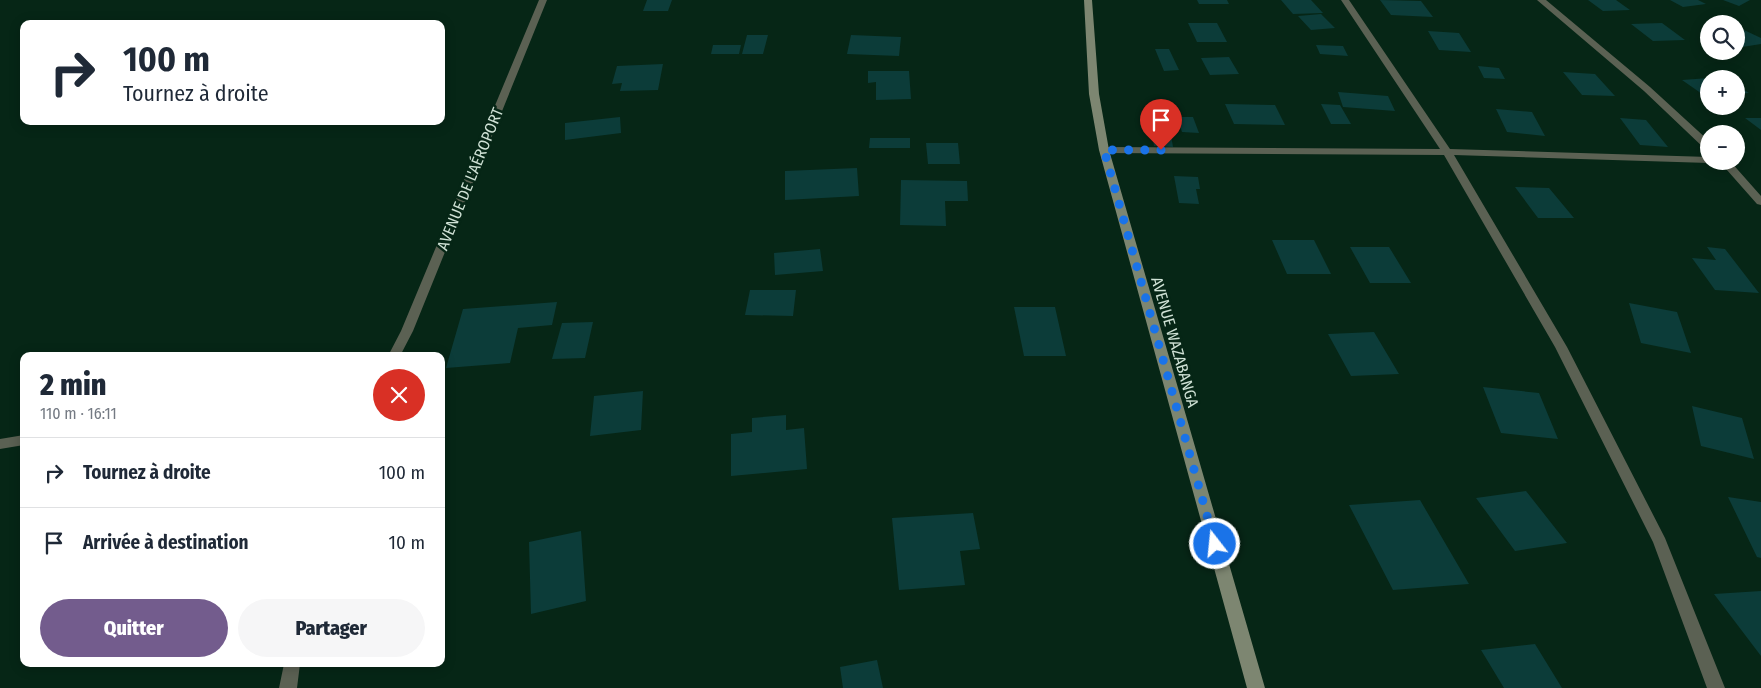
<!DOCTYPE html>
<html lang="fr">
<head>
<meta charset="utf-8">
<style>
	:root { --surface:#fff; --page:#f6f6f7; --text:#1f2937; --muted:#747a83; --line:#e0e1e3; --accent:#735c8d }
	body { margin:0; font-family:"Fira Sans Condensed",sans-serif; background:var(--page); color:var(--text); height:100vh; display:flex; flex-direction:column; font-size:19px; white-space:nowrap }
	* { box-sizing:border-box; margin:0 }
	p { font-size:16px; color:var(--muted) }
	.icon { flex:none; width:28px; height:28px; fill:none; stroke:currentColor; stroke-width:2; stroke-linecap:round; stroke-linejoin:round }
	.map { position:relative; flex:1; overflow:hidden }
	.side { position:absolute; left:20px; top:352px; width:425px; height:315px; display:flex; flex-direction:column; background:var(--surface); border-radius:10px; box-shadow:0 2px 12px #0003 }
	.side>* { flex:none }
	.guide { position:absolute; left:20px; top:20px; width:425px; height:105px; border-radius:10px; box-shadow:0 2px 12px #0003; background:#fff; color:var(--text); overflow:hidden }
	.fabs { position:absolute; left:1700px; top:15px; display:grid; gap:10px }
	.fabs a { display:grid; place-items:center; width:45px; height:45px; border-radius:50%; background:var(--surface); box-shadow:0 2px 12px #0003; font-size:25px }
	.pin { position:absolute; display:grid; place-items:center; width:42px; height:42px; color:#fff; margin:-51px -21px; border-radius:50% 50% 50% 0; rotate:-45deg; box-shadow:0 0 5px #0007 }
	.pin .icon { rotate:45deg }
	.me { position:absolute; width:55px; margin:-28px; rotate:344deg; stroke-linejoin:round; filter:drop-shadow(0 0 4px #0008) }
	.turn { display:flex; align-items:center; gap:18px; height:105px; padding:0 20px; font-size:22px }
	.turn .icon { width:65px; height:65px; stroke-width:2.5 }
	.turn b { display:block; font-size:35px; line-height:42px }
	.round { display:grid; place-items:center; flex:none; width:52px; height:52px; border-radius:26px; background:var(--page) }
	.head { display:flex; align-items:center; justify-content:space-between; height:85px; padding:0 20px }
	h1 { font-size:30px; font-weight:800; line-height:38px }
	.primary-button { display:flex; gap:10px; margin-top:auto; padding:10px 20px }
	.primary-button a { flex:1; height:58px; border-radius:30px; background:var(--accent); color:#fff; font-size:20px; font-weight:800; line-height:58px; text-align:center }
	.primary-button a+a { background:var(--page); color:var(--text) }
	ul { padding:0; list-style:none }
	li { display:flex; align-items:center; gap:15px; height:70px; padding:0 20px; border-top:1px solid var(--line) }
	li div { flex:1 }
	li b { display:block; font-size:19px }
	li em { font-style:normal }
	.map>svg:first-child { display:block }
	.building { fill:#0c3c39 }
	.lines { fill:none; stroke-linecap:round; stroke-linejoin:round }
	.street { fill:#5b6153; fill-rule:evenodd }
	.secondary { fill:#7d8671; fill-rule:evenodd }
	.route { stroke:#1a73e8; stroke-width:9; stroke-dasharray:0 16.2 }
	.labels { text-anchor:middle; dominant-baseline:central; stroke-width:5; stroke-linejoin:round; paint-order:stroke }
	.street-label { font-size:16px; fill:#d0e2d6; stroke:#062616 }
</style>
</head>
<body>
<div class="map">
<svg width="1761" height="688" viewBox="0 0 1761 688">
	<rect width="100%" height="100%" fill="#062616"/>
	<path class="building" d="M647,0h25l-4,11h-25z
		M1197,0h30l2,4h-30z
		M1281,0h30l12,13 -30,1z
		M1380,0l41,1 12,16 -42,-2z
		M1588,0h28l14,10 -27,1z
		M1670,0h28l8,4 -23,3z
		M1723,0h27l-11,6z
		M1321,14l14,14 -24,2 -13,-14z
		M1188,23h29l10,19h-30z
		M1662,23l23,17 -32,1 -22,-17z
		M1744,30l17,8v6l-25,4v-17z
		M1428,31l31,2 12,19 -32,-2z
		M747,35h21l-5,19h-21z
		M851,35l50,2 -2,19 -52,-2z
		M713,45h28l-2,9h-28z
		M1316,45l27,1 5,10 -28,-2z
		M1155,49h14l10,21 -15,1z
		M1229,57l10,17 -29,1 -9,-17z
		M663,64l-5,26 -38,1 2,-8 -10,1 5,-18z
		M1478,66l21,2 6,11 -21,-1z
		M868,71h41l2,28 -35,1v-18l-8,1z
		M1563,72l32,2 20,22 -33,-1z
		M1709,78v18h-4l-23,-16z
		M1736,85l13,8 -13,1z
		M1338,92l50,4 7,15 -52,-4z
		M1225,104l50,1 10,20 -51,-1z
		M1321,104l19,1 11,19h-20z
		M1496,109l36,3 13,24 -38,-4z
		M620,117l1,16 -56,7v-17z
		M1177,117h16l6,16 -17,-1z
		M1620,118l26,2 22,27 -28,-2z
		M1745,118h16v12z
		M1152,134l19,1 2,12 -19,-1z
		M870,138h40v10h-41z
		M926,143h32l2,21h-32z
		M857,168l2,28 -74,4v-29z
		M1174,176l24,1 2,12h-4l3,15 -20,-1z
		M901,180l66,1 1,20h-23l1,25 -46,-1z
		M1515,187l34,1 25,30h-36z
		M1272,240h42l17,34h-44z
		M1350,247h39l22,36h-41z
		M1707,247l18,2 34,44 -44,-3 -23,-32 24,2z
		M820,249l3,22 -48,4 -1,-22z
		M750,290h46l-3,26 -48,-1z
		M557,302l-5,23 -34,3 -8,35 -64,5 17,-59z
		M1629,303l48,9 14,41 -50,-10z
		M1014,307h41l11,49h-42z
		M593,322l-8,36 -33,1 10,-36z
		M1374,332l25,42 -48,2 -23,-42z
		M1483,387l56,6 19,46 -57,-6z
		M643,391l-2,39 -51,6 4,-40z
		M1692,406l50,12 12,41 -53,-13z
		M786,415v15l18,-2 3,41 -76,7v-42l21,-2v-14z
		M1526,491l41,52 -52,8 -39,-53z
		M1728,497l33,5v56l-4,-1z
		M1420,500l49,84 -76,6 -44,-85z
		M973,513l7,36 -20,2 5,34 -66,5 -7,-72z
		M581,531l5,70 -55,13 -2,-72z
		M1761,591v65l-47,-62z
		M1535,644l27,44h-58l-23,-38z
		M877,660l6,28h-40l-3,-21z"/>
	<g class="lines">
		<path class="street" d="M539,0h8l-134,331 -13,25h-12l13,-25z
			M1341,0h8l101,149 259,8v4h4l-4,2 -255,-8 113,192 98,191 60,150h-18l-54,-146 -98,-195 -111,-192 -340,-2 -5,-3 5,-3 336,2z
			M1537,0h9l104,87 59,54v9l-4,-1 -61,-58z
			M1719,161h11l31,35v9l-4,-1z
			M24,435v10l-24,4v-10z
			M284,664h16l-3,24h-18z"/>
		<path class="secondary" d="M1084,0h8l7,94 10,56 156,538h-18l-148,-538 -10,-56z"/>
	</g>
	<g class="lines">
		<path class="route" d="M1161,150h-57l111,394"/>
	</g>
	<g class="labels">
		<g class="street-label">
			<text transform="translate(470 179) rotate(-68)">AVENUE DE L'AÉROPORT</text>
			<text transform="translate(1175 342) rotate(74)">AVENUE WAZABANGA</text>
		</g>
	</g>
</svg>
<div class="fabs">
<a><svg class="icon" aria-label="search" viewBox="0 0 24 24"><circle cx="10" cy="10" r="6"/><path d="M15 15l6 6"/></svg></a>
<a>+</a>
<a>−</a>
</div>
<div class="pin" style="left:1161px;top:150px;background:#d93025"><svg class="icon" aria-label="arrive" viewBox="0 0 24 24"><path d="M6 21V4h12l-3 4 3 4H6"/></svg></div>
<svg class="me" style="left:1215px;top:544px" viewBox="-20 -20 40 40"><circle r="17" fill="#1a73e8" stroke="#fff" stroke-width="3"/><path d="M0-11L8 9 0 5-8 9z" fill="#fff"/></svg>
<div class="guide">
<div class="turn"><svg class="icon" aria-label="right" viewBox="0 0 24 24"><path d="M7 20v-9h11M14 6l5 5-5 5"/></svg><div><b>100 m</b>Tournez à droite</div></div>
</div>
<section class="side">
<div class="head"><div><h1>2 min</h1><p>110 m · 16:11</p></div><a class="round" style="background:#d93025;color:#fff"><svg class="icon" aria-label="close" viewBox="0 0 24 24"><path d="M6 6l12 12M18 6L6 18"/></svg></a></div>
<ul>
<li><svg class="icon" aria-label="right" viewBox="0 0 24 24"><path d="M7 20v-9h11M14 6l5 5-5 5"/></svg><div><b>Tournez à droite</b></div><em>100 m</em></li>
<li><svg class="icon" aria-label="arrive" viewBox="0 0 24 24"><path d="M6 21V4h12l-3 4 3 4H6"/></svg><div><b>Arrivée à destination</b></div><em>10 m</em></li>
</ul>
<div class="primary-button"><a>Quitter</a><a>Partager</a></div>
</section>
</div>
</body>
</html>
